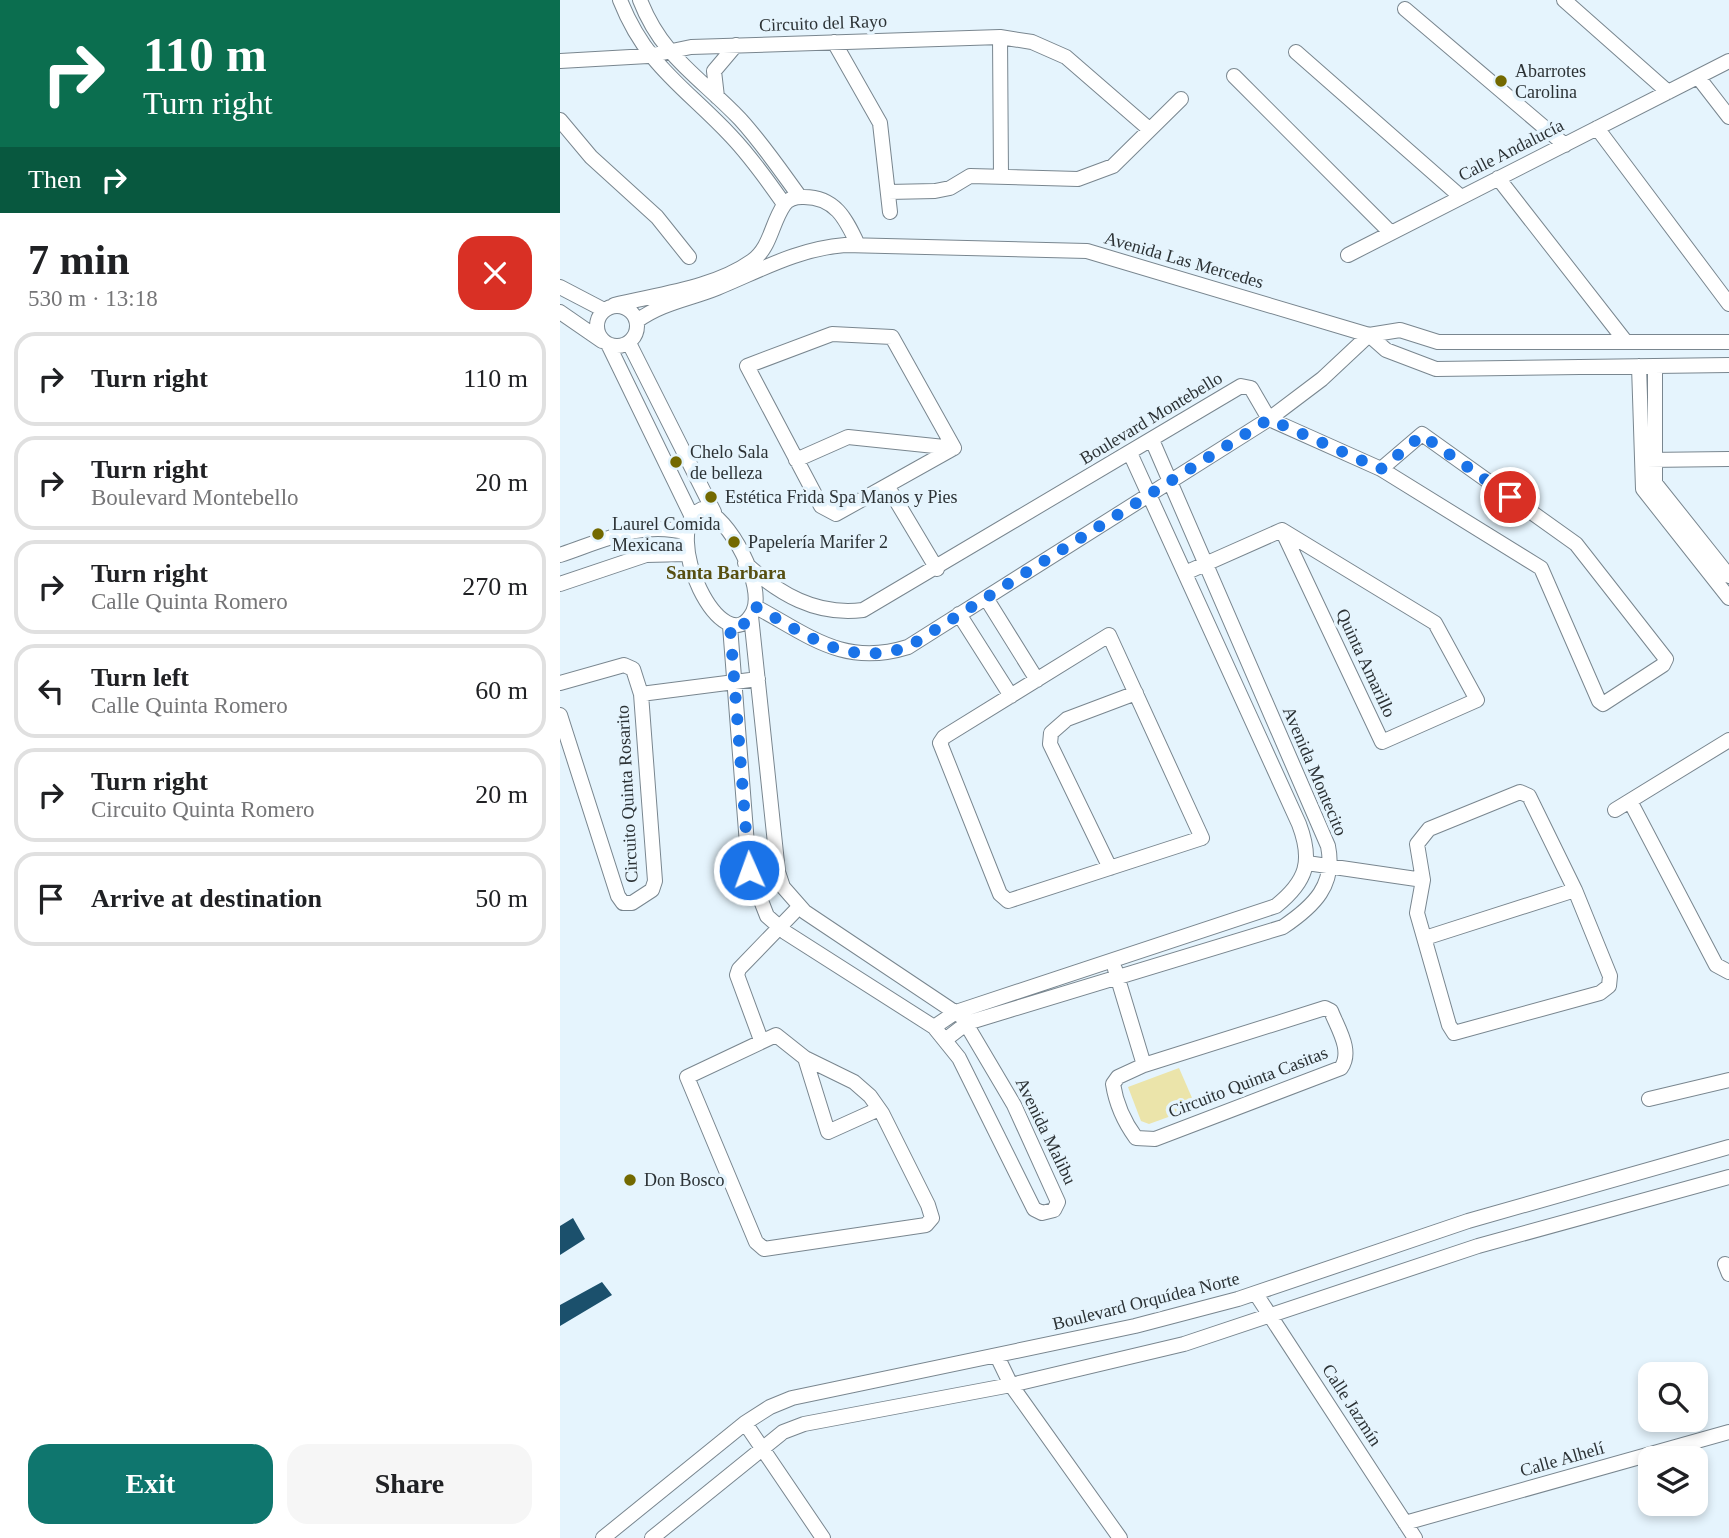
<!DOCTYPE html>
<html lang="en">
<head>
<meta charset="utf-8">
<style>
	:root { --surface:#fff; --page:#f6f6f6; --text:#202124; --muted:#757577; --line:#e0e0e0; --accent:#0f766e }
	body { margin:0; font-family:"Times New Roman",serif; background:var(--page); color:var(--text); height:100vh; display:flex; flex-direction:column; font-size:26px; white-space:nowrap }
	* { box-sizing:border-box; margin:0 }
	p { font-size:23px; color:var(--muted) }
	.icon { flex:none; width:38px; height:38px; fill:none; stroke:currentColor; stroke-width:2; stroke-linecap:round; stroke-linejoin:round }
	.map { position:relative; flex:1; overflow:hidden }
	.side { display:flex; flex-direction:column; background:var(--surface); width:560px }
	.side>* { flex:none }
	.hud { background:#0b6e4f; color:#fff; overflow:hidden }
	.tools { position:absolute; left:1078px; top:1362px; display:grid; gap:14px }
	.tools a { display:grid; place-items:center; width:70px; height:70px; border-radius:14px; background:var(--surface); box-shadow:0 4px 10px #0003; font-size:35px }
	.pin { position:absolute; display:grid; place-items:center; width:60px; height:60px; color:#fff; margin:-30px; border:4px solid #fff; border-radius:50%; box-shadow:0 2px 7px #0007 }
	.me { position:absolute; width:77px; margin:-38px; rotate:358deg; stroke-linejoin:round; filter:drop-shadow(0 0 5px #0008) }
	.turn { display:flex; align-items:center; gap:24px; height:147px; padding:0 28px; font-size:32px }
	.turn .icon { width:91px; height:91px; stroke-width:2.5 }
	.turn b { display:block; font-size:49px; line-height:60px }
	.then { display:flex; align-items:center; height:66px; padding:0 28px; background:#0003; gap:14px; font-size:26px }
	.round { display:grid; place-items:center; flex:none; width:74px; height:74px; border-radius:21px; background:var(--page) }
	.headline { display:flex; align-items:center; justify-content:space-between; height:119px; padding:0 28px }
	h1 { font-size:42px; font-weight:700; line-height:52px }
	.primary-button { display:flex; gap:14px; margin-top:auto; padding:14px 28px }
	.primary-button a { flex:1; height:80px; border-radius:21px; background:var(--accent); color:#fff; font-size:28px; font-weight:700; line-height:80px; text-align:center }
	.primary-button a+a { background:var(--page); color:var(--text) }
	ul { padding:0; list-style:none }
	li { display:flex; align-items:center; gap:21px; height:94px; margin:0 14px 10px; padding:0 14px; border:4px solid var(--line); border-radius:21px }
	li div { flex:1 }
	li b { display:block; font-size:26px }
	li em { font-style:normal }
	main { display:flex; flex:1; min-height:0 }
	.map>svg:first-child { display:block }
	.green { fill:#ebe4aa }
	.building { fill:#1b506c }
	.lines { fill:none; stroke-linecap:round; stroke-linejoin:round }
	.minor-casing { stroke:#79868f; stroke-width:16 }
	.minor { stroke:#fff; stroke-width:14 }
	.route { stroke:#1a73e8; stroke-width:12; stroke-dasharray:0 21.6 }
	.poi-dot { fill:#736900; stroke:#e5f4fd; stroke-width:2.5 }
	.labels { text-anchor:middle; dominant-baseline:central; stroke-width:7; stroke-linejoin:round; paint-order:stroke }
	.street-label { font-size:18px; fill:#2c3235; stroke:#e5f4fd }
	.poi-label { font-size:18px; fill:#2c3235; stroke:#e5f4fd; text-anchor:start }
	.neighbourhood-label { font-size:19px; font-weight:bold; fill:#574f11; stroke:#e5f4fd }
</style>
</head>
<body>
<main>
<section class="side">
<div class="hud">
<div class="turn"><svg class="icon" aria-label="right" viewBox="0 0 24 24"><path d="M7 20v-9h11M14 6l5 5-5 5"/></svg><div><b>110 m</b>Turn right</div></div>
<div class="then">Then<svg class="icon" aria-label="right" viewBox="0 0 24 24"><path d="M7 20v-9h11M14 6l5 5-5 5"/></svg></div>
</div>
<div class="headline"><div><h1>7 min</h1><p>530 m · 13:18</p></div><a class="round" style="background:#d93025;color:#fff"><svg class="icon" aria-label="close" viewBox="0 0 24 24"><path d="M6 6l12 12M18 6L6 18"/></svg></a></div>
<ul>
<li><svg class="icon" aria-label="right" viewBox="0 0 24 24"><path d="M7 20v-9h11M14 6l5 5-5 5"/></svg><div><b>Turn right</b></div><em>110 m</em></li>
<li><svg class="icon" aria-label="right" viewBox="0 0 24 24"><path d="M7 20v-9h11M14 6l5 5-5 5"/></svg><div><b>Turn right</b><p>Boulevard Montebello</p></div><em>20 m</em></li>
<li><svg class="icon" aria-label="right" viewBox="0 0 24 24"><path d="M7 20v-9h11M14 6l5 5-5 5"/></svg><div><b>Turn right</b><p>Calle Quinta Romero</p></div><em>270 m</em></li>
<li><svg class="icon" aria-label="left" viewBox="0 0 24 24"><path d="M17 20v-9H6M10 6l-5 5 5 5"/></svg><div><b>Turn left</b><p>Calle Quinta Romero</p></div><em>60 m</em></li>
<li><svg class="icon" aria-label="right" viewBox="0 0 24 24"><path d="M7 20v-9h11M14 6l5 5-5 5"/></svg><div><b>Turn right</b><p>Circuito Quinta Romero</p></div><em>20 m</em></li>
<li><svg class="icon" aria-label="arrive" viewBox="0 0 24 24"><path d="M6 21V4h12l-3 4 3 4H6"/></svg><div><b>Arrive at destination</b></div><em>50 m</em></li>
</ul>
<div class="primary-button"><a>Exit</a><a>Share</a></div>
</section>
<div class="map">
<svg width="1169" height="1538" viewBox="0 0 1169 1538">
	<rect width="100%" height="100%" fill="#e5f4fd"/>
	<path class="green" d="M619,1068l17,39 -47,17 -8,-3 -13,-34z"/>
	<path class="building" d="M13,1218l12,21 -25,16v-29z
		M42,1282l10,13 -52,31v-21z"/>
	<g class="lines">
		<defs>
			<path id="minor" d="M60,0c26,66 65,87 111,136 20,21 37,45 53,68
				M80,0c22,57 60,77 100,119 22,24 41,52 60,78
				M1004,0l104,92
				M845,9l160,136
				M440,37l1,140
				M274,42l46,81 10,89
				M736,52l165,145
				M0,61l88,-5 43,-9 309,-10 32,5 34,15 83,72
				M674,76l157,157
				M1138,77l31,40
				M157,97l-3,-26 22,-26
				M0,120l31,37 66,60 32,40
				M1037,128l132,176
				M938,178l128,164
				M328,192l47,-1 15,-3 20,-12 108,3 35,-13 68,-67
				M788,255l381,-194
				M0,287l44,23
				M54,305c45,-11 100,-17 138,-44 19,-14 19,-37 32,-56 4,-6 11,-8 18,-8 33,-1 44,22 56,48
				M37 326a20 20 0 1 1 40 0a20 20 0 1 1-40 0Z
				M0,312l42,29
				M77,321c24,-18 53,-22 80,-33 44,-18 80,-39 128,-43l242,6 282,84 31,-5 38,12h291
				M272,334l60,3 62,111 -118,66 -15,-8 -74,-140z
				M809,335l17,15 50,19 293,-4
				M69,343l85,169
				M48,344l84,173
				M1079,366l4,123 86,109
				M1095,366v117l74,93
				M709,419l112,50 160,99 58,133 4,3 60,-39 3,-6 -90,-115 -154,-110 -41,35
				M236,460l52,-23 106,11
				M1086,460l83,-1
				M328,487l49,82
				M142,509c27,6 64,78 51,103 -29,56 -96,-83 -51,-103z
				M722,530l153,93 42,77 -95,42z
				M0,555c42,-14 82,-35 127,-22
				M185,563c34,31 71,53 118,47l378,-224 10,2 18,31
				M625,573l97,-43
				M0,584l86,-29 41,-1
				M426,598l51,82
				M196,607c54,29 88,60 152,40l361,-228 53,-40 47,-44
				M399,614l52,82
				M170,626l19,244 18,46 18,16 149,95 25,31 75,151 8,4 12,-3 4,-8 -44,-97 -52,-88 -157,-105 -22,-25 -5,-15 -27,-256
				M549,635l93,203 -194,63 -8,-7 -60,-151 4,-6z
				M0,683l64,-18 9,4 8,25 14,187 -3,9 -20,13h-9l-5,-7 -58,-181
				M81,694l117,-15
				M960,792l9,4 46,94 35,86 -1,10 -9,7 -146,40 -5,-8 -32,-112 6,-33 -6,-36 12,-15z
				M1070,801l86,164 13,7
				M1055,810l114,-70
				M747,863l116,17
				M550,868l-60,-124 1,-11 16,-14 69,-26
				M865,938l150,-48
				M555,969l29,96
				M765,1008l6,3c7,18 22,40 10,57l-186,71 -19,-1c-11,-15 -20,-35 -23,-54l5,-7 26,-12z
				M374,1027l22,-15 320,-106c31,-25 37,-45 23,-82l-169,-371
				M216,1035l29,23 49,24 16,14 12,17 46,92 4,13 -6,7 -162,24 -8,-7 -69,-165z
				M201,1040l-24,-65 2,-6 60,-62
				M385,1040l22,-17 316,-96c31,-21 53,-42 45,-81l-176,-406
				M245,1058l23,74 51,-23
				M1089,1099l80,-19
				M1165,1264l4,10
				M696,1294l159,244
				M437,1356l14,29 109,153
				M185,1423l78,115
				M845,1523l324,-91
				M43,1538l142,-115 25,-16 22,-9 343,-72 103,-27 230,-78 261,-74
				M92,1538l131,-106 21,-8 207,-39 173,-41 294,-98 251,-69"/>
		</defs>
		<use href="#minor" class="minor-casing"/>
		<use href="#minor" class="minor"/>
	</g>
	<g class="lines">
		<path class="route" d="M189,870l-19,-244c15,2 20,-6 26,-19 54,29 88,60 152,40l361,-228 112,50 41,-34 88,62"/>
	</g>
	<g class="poi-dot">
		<circle cx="941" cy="81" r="7"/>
		<circle cx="116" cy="462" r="7"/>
		<circle cx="151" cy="497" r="7"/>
		<circle cx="38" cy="534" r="7"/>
		<circle cx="174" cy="542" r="7"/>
		<circle cx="70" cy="1180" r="7"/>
	</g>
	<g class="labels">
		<g class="street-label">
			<text transform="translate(263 23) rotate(-2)">Circuito del Rayo</text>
			<text transform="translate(951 150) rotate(-27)">Calle Andalucía</text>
			<text transform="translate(624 260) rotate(16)">Avenida Las Mercedes</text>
			<text transform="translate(591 418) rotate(-31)">Boulevard Montebello</text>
			<text transform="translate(806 663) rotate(65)">Quinta Amarillo</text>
			<text transform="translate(755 771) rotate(67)">Avenida Montecito</text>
			<text transform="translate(67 794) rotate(-93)">Circuito Quinta Rosarito</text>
			<text transform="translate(688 1082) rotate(-21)">Circuito Quinta Casitas</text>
			<text transform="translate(486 1131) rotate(64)">Avenida Malibu</text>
			<text transform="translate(586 1301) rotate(-14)">Boulevard Orquídea Norte</text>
			<text transform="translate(792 1405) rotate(57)">Calle Jazmín</text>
			<text transform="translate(1002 1459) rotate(-16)">Calle Alhelí</text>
		</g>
		<g class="poi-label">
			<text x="955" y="71">Abarrotes<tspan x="955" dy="21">Carolina</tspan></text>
			<text x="130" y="452">Chelo Sala<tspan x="130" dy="21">de belleza</tspan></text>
			<text x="165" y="497">Estética Frida Spa Manos y Pies</text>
			<text x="52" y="524">Laurel Comida<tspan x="52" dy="21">Mexicana</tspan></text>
			<text x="188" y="542">Papelería Marifer 2</text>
			<text x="84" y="1180">Don Bosco</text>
		</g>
		<g class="neighbourhood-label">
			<text x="166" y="572">Santa Barbara</text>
		</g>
	</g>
</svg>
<div class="tools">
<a><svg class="icon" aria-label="search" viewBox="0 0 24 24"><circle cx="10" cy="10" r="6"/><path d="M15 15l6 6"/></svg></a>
<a><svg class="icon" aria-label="layers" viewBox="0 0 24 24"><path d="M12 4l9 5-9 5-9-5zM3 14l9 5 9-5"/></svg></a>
</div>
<div class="pin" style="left:950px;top:497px;background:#d93025"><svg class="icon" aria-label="arrive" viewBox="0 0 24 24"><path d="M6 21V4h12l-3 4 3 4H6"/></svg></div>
<svg class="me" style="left:189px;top:870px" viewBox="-20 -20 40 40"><circle r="17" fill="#1a73e8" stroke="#fff" stroke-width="3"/><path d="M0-11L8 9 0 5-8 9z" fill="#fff"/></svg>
</div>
</main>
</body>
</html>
